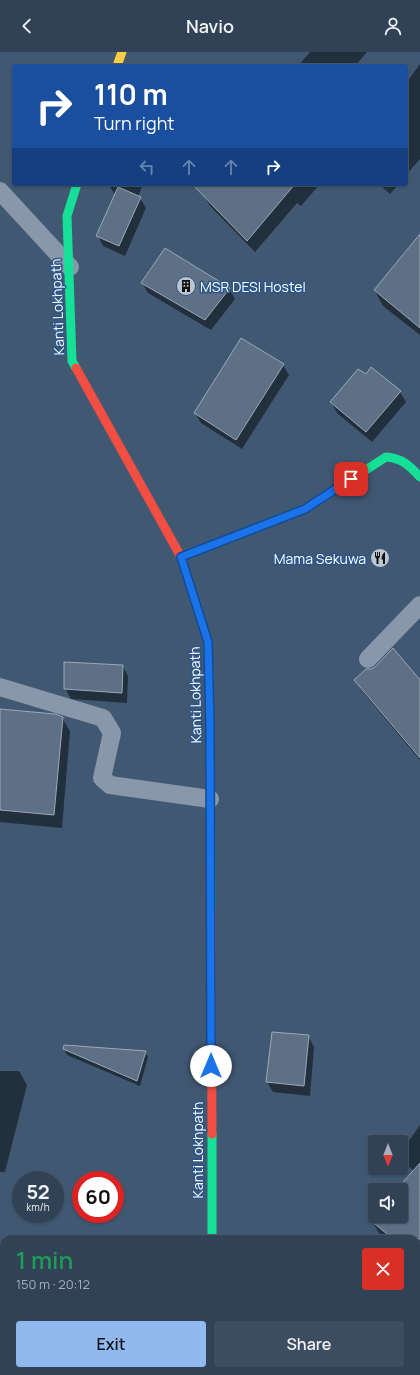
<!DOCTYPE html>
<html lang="en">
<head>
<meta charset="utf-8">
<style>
	:root { --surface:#314256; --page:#3d4d60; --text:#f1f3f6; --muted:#a8b0b9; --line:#4c5b6c; --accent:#90b9f0 }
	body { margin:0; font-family:Manrope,sans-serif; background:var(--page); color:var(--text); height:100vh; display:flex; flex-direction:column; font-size:15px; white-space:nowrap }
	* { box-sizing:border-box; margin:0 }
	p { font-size:13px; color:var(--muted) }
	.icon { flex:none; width:22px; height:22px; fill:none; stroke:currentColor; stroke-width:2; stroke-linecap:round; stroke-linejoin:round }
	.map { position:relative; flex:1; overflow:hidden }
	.drawer { position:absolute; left:0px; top:1183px; width:420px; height:140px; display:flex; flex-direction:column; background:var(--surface); border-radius:12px 12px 0 0; box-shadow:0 1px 3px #0004,0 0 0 1px var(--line) }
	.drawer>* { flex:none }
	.top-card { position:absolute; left:12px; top:12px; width:396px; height:122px; border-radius:4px; box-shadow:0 1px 3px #0004,0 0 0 1px var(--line); background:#1a4fa0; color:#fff; overflow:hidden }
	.needle { width:26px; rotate:180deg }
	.buttons { position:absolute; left:368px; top:1083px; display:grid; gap:8px }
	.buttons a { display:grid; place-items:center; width:40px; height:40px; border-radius:4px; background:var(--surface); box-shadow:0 1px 3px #0004,0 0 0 1px var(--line); font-size:20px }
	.speed { position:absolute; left:12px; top:1119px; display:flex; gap:8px; font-size:20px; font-weight:700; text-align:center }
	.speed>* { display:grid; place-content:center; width:52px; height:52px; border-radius:50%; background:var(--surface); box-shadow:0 1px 3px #0004,0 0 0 1px var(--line); line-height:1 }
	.speed small { font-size:10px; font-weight:400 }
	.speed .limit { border:6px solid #d22; background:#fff; color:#111 }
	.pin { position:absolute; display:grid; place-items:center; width:34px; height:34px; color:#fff; margin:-17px; border-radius:8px; box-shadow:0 2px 6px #0006 }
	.me { position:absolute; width:44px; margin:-22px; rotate:0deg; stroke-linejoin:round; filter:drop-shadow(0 0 3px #0008) }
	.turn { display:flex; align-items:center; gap:14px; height:84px; padding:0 16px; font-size:18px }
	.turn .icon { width:52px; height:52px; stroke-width:2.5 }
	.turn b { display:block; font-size:28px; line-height:34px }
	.lanes { display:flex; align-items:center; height:38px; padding:0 16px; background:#0003; justify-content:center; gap:20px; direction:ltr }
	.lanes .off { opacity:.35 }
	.round { display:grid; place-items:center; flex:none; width:42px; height:42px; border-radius:4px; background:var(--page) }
	.headline { display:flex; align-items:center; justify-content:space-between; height:68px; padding:0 16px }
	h1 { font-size:24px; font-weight:600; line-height:30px; color:#1e9e55 }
	.button { display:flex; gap:8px; margin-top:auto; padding:8px 16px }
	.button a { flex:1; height:46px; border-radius:4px; background:var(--accent); color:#111; font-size:16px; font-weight:600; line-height:46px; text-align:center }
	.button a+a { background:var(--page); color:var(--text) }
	header { display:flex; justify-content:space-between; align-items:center; height:52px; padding:0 16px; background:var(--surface); font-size:18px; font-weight:600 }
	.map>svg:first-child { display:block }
	.shadow { fill:#0007 }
	.building { fill:#5e7085; stroke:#9ba8b7 }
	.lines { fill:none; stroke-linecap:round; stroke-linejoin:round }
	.lane { stroke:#8897a9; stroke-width:18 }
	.fast { stroke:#16e098; stroke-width:9 }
	.slow { stroke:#ffcf43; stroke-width:9 }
	.jam { stroke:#f24e42; stroke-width:9 }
	.route-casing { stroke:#114b97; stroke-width:10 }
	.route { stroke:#1a73e8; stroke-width:7 }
	.labels { text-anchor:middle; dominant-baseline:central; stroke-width:3; stroke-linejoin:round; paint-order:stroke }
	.poi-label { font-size:14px; fill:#fff; stroke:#2c5688; text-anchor:start }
	.street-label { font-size:14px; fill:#fff; stroke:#2c5688 }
</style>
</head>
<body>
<header><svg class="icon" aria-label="back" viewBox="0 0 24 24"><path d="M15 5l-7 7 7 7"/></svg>Navio<svg class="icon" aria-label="person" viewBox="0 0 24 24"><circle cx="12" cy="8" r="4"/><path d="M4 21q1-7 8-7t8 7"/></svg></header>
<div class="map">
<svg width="420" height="1323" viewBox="0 0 420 1323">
	<rect width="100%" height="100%" fill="#415873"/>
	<path class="shadow" d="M310,0h57l-12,14h-57z
		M420,12v95l-14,16v-92z
		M108,132h35l-5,13 2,1 6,10 -21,48 -22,-10 -5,-10 18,-42 -2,-1z
		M209,132h111l-19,22 -4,-3 -42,49 -45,-46 -7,-12z
		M379,132h20l-9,10z
		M420,184v99l-37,-29 -8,-15z
		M142,231l87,6 6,10 -24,31 -63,-37z
		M283,313l6,10 -47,74 -41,-26 -6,-10z
		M366,323l34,17 6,10 -34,40 -35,-29 -6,-11z
		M122,613l6,11 -1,27 -56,-4 -6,-11z
		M355,628l65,2v78l-58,-69z
		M0,658l62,8 8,13 -8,97 -62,-6z
		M308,984l6,11 -4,49 -37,-4 -6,-10z
		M64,997l81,3 3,5 -8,29 -73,-31z
		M0,1019h19l8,14 -22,87h-5z
		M420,1073v142l-4,-3v-25h-29l-9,-7 -6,-12 3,-4h26v-26h-3l16,-19 -7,-6 -6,-10v-3z
		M0,1314l4,1v4h16l18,4h-38z
		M49,1319h39l-2,4h-39z
		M88,1319h59l-2,4h-47z
		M275,1319h5l3,4h-10z"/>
	<path class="building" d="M192,132h103l-48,57z
		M118,135l23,10 -22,49 -23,-10z
		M420,182v94l-46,-38z
		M165,196l65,40 -25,32 -64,-37z
		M241,286l43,26 -48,76 -42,-27z
		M371,315l30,24 -35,41 -36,-30 28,-33 8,5z
		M393,596l27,32v78l-66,-78 12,-11h5l4,-2z
		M64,610l59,3 -1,28 -58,-4z
		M0,657l55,5 8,3 -9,98 -54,-5z
		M272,980l37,3 -5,51 -38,-4z
		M64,993l82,6 -9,30 -74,-32z
		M420,1111v76h-27l-23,-19 5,-5v1h26v-26h-5z"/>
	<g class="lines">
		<path class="lane" d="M0,139l70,76
			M368,607l52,-54
			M0,635l103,31 9,15 -10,45 8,7 100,14"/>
		<path class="fast" d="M76,316l-4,-7 -5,-145 10,-32
			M181,505l124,-48 81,-52c16,1 24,9 34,20
			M186,521l22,69 2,83 1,185
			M212,1082v105"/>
		<path class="slow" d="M117,14l5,-14
			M190,1323l1,-4"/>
		<path class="jam" d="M76,316l105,189 5,16
			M211,858l1,224"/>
	</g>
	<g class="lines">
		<defs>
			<path id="route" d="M211,1014l-1,-341 -2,-83 -27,-85 124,-48 46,-30"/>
		</defs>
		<use href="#route" class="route-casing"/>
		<use href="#route" class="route"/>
	</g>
	<defs>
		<symbol id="building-disc" viewBox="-11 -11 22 22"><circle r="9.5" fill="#bcc5ce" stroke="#2c5688"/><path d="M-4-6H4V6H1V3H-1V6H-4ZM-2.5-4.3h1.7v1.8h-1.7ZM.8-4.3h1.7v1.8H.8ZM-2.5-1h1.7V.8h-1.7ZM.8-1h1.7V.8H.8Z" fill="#111"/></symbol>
		<symbol id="restaurant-disc" viewBox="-11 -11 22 22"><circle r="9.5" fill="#bcc5ce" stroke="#2c5688"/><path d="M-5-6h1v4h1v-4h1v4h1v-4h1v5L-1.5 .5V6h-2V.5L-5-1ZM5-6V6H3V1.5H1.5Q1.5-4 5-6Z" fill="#111"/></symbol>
	</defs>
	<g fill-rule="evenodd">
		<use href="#building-disc" x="175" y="223" width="22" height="22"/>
		<use href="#restaurant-disc" x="369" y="495" width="22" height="22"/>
	</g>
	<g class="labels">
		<g class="poi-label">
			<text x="200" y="234">MSR DESI Hostel</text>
			<text x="366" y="506" text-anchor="end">Mama Sekuwa</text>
		</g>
		<g class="street-label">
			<text transform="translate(57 255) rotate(-92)">Kanti Lokhpath</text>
			<text transform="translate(195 643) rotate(-91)">Kanti Lokhpath</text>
			<text transform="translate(197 1098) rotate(-90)">Kanti Lokhpath</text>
		</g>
	</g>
</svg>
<div class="buttons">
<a><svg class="needle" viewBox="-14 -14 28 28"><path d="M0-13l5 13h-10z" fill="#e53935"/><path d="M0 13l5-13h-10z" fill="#a8b0b9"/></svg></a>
<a><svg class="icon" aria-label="sound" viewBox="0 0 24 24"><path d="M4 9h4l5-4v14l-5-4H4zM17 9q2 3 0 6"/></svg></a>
</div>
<div class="speed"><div>52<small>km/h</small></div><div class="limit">60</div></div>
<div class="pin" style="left:351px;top:427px;background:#d93025"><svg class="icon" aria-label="arrive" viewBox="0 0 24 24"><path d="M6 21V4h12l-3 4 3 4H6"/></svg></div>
<svg class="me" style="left:211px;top:1014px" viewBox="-20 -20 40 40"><circle r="19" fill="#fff"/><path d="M0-13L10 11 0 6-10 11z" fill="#1a73e8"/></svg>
<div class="top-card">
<div class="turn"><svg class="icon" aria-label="right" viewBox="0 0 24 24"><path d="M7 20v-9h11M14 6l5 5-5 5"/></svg><div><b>110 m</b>Turn right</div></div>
<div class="lanes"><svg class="icon off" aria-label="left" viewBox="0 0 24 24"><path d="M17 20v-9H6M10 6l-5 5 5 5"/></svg><svg class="icon off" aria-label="ahead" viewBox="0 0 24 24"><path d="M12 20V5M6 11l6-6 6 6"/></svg><svg class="icon off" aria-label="ahead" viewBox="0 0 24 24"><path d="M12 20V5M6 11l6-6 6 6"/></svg><svg class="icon" aria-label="right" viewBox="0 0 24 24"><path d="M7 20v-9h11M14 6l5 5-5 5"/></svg></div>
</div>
<section class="drawer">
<div class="headline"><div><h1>1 min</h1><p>150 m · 20:12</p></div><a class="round" style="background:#d93025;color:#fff"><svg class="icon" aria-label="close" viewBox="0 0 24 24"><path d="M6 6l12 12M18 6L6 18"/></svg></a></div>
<div class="button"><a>Exit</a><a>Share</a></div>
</section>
</div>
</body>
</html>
